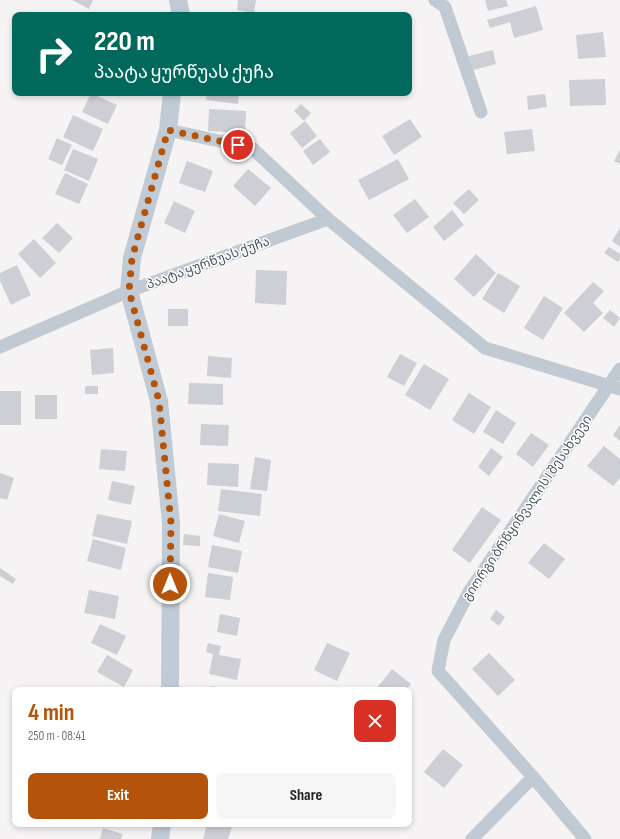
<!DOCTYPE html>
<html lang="en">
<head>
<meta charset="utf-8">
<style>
	:root { --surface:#fff; --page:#f6f6f6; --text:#222; --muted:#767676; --accent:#b45309 }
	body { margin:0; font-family:"Sofia Sans Condensed","Noto Sans Georgian",sans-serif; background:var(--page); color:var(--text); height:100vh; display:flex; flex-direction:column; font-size:15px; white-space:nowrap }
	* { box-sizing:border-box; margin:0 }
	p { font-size:13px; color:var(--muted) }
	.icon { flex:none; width:22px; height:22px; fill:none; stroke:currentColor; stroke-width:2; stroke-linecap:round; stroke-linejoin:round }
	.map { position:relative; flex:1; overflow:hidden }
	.details { position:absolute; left:12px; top:687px; width:400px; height:140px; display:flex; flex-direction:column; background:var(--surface); border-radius:8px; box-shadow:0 2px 6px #0003 }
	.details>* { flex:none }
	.banner { position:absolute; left:12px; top:12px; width:400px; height:84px; border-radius:8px; box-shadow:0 2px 6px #0003; background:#00695c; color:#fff; overflow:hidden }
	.pin { position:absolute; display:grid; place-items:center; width:34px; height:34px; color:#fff; margin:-17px; border:2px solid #fff; border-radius:50%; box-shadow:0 1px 4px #0007 }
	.me { position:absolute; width:44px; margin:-22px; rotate:0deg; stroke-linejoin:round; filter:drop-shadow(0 0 3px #0008) }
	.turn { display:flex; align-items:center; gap:14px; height:84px; padding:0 16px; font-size:18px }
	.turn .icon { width:52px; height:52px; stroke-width:2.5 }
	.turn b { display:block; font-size:28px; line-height:34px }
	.round { display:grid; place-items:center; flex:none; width:42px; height:42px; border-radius:8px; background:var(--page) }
	.overview { display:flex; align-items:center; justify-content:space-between; height:68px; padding:0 16px }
	h1 { font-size:24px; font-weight:700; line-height:30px; color:var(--accent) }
	.action { display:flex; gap:8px; margin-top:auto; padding:8px 16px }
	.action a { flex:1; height:46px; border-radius:8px; background:var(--accent); color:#fff; font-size:16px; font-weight:700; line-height:46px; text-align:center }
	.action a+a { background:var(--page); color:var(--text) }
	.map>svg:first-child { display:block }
	.building { fill:#cdcfd5 }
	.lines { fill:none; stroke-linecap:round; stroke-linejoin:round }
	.street { stroke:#c1cad2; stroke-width:13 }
	.secondary { stroke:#c1cbd6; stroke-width:18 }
	.route { stroke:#b45309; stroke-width:7; stroke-dasharray:0 12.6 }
	.labels { text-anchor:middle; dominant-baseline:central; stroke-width:3; stroke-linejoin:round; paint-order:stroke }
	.street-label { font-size:13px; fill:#4a5661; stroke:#fff }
</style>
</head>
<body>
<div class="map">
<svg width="620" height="839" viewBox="0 0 620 839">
	<rect width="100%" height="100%" fill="#f5f3f3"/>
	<path class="building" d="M72,0h21l-4,9z
		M238,0h18l-2,13 -17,-3z
		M485,0h21l2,6 -20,5z
		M536,6l7,24 -29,8 -4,-16 -20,6 -3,-8z
		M603,32l3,25 -28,2 -2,-24z
		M493,50l3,14 -23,6 -4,-14z
		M605,79l1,26 -36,1 -1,-26z
		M91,93l26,12 -9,19 -26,-12z
		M207,93h32l-1,11 -32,-4z
		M545,94l2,13 -19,3 -1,-14z
		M301,104l10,9 -7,8 -10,-10z
		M209,109l37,2 -1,22 -37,-2z
		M73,115l30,14 -10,22 -30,-14z
		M410,119l12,18 -28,18 -12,-19z
		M305,121l12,15 -15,12 -12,-15z
		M532,129l3,22 -28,3 -3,-22z
		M57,138l15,7 -10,20 -14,-6z
		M320,139l10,13 -17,13 -10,-14z
		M73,149l25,10 -9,22 -25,-11z
		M620,150v14l-6,-3z
		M398,159l11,20 -40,21 -11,-20z
		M187,161l26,10 -8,21 -26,-9z
		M248,169l23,19 -16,18 -22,-20z
		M65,173l23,11 -9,20 -24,-10z
		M469,189l10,11 -15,14 -11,-11z
		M415,199l14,18 -22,16 -14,-18z
		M174,201l21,10 -10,22 -21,-10z
		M452,210l12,15 -20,16 -11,-14z
		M57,223l16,15 -14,15 -17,-15z
		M620,228v19l-8,-6z
		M34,239l22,24 -16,15 -22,-24z
		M609,247l11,7v5l-2,3 -14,-9z
		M476,254l20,19 -22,24 -20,-18z
		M17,265l14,30 -20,10 -11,-24v-8z
		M256,270l31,1 -1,34 -31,-2z
		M498,273l22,13 -16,27 -22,-14z
		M593,282l11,9 -11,12 10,10 -19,19 -20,-19z
		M544,296l19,12 -20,32 -19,-12z
		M168,309h20v17h-20z
		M610,310l10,8 -6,9 -11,-9z
		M113,348l1,25 -22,2 -2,-25z
		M400,354l17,9 -13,23 -17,-9z
		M208,356l24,2 -1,20 -24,-2z
		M424,364l25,15 -19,31 -25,-15z
		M189,383l34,1v21l-35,-1z
		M85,386h13v8h-13z
		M0,391h21v34h-21z
		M469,393l22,14 -17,27 -22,-14z
		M35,395h22v24h-22z
		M496,410l20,13 -13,21 -20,-12z
		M201,424l28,1 -1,21 -28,-1z
		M620,425v16l-7,-6z
		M531,433l18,12 -16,22 -17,-13z
		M604,446l16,13v19l-7,8 -26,-20z
		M491,448l12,9 -14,19 -11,-9z
		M101,449l26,2 -2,20 -26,-2z
		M255,457l16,3 -4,31 -17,-2z
		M208,463l31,1 -1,23 -31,-2z
		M0,473l14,5 -7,22 -7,-2z
		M112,481l23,5 -4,19 -23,-5z
		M221,489l41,5 -2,22 -42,-5z
		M482,507l19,13 -31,43 -18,-13z
		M97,514l35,7 -5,23 -35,-8z
		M219,514l26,7 -6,22 -26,-7z
		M184,534l16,2v10l-17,-1z
		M93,539l33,9 -5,22 -34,-9z
		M544,543l21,16 -16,20 -21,-16z
		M212,545l30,6 -4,22 -30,-6z
		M0,568l16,11 -3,5 -13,-8z
		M208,573l25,4 -3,23 -25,-3z
		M89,590l30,6 -4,23 -31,-6z
		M496,610l9,7 -6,9 -9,-7z
		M220,614l20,4 -3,18 -20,-4z
		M100,624l26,12 -9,19 -26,-12z
		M208,643l13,3 -2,9 22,4 -4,21 -28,-6 4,-20 -7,-2z
		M327,643l23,10 -13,28 -23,-11z
		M489,653l26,27 -17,16 -26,-27z
		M107,655l26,15 -9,17 -27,-15z
		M392,669l19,15 -5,6h-29l-1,-1z
		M212,686l15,3v1h-16z
		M443,749l20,16 -19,23 -20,-16z
		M207,824h13l12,3 -4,12h-25z
		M103,828l20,6 -2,5h-21z"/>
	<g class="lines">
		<path class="street" d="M435,0l10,7 36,105
			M168,130l84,18 76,71
			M0,347l129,-56 199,-72 157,129 135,41
			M472,839l61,-62
			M585,839l-52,-62 -95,-106 6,-31 25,-48 151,-223"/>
		<path class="secondary" d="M178,0l3,15
			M170,690l1,-167 -12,-122 -30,-110 3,-33 36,-128 4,-37
			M160,839l2,-15"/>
	</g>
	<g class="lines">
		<path class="route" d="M170,584l1,-61 -12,-122 -30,-110 3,-33 36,-128 70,15"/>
	</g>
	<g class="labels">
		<g class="street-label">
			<text transform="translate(208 263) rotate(-20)">პაატა ყურწუას ქუჩა</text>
			<text transform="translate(527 508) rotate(-56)">გიორგი ბრწყინვალის I შესახვევი</text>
		</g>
	</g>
</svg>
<div class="pin" style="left:238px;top:145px;background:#d93025"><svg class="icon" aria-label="arrive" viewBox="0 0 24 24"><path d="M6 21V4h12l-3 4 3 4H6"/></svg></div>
<svg class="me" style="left:170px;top:584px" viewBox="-20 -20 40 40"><circle r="17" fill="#b45309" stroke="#fff" stroke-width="3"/><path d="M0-11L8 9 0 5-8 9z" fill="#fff"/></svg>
<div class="banner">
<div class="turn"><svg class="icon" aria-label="right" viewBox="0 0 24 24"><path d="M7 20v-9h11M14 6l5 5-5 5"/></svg><div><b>220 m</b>პაატა ყურწუას ქუჩა</div></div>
</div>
<section class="details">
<div class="overview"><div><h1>4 min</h1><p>250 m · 08:41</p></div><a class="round" style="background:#d93025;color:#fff"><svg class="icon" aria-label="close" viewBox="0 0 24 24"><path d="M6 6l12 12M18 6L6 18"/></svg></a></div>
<div class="action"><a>Exit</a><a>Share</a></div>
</section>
</div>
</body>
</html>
